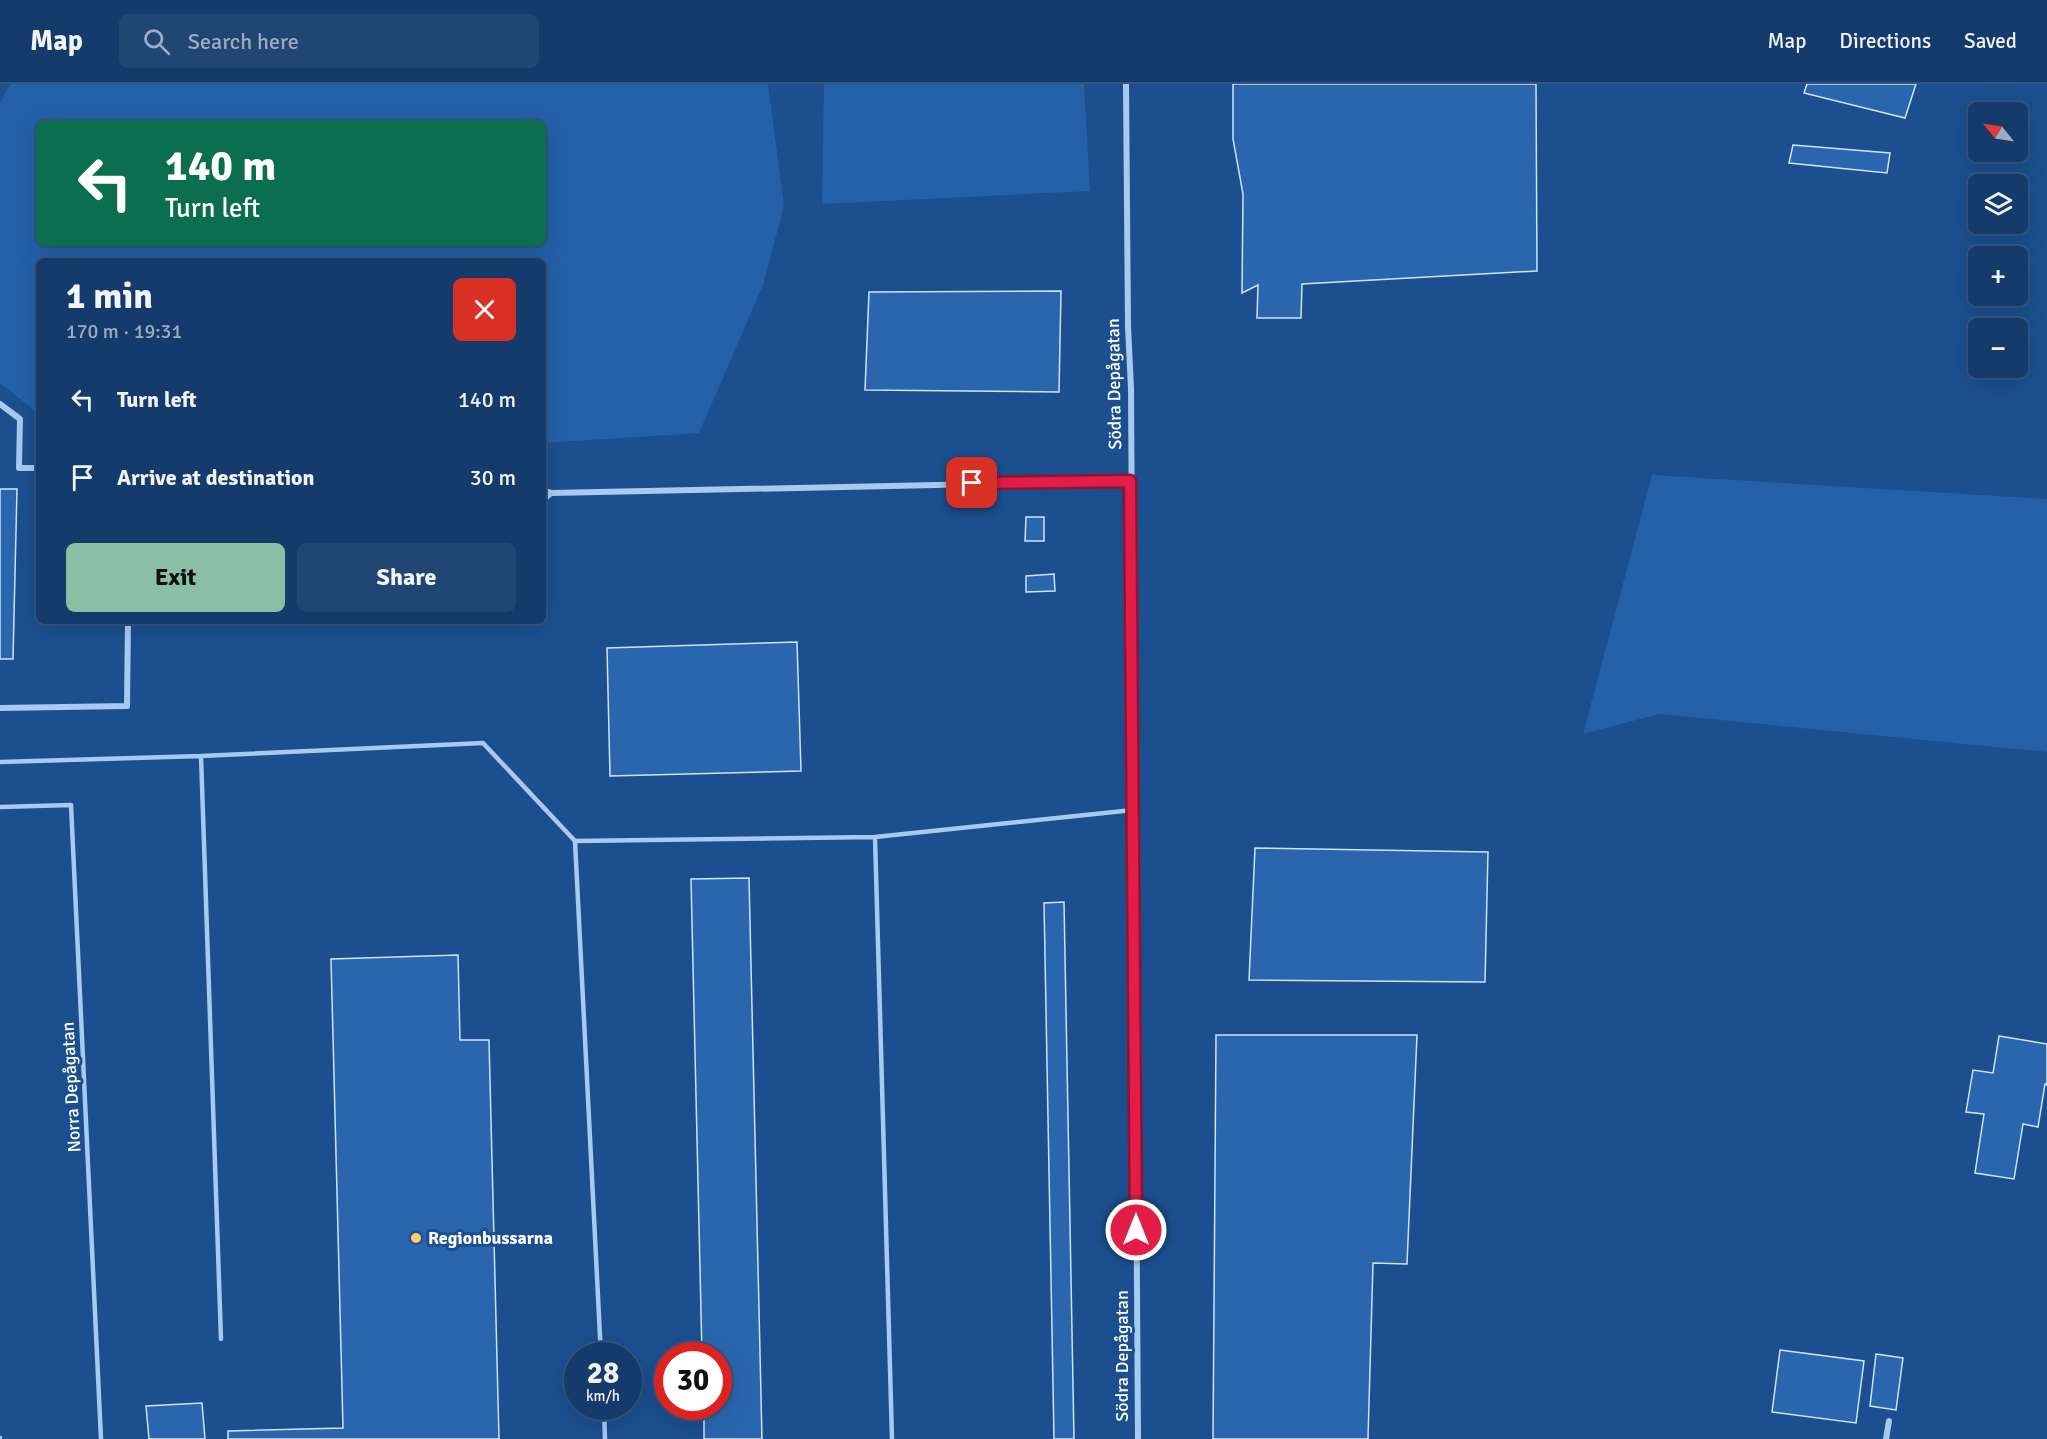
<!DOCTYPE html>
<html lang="en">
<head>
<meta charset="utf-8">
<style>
	:root { --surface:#143b6b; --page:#214673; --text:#f1f3f6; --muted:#9dadc1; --line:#33557e; --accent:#8abfa5 }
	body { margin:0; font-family:Signika,sans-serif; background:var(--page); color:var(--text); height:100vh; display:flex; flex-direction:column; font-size:22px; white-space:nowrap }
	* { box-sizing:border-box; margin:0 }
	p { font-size:20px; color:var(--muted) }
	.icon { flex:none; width:33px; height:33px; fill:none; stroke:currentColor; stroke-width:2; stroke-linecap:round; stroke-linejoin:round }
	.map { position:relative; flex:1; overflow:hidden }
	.details { position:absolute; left:36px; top:174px; width:510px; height:366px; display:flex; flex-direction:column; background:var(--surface); border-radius:9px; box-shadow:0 6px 24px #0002,0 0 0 2px var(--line) }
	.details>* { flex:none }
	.top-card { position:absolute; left:36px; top:36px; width:510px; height:126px; border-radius:9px; box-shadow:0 6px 24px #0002,0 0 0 2px var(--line); background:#0b6e4f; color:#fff; overflow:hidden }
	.needle { width:39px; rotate:300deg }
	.tools { position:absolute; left:1968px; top:18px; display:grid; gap:12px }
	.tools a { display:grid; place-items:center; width:60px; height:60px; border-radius:9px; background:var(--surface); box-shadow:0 6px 24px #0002,0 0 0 2px var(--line); font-size:30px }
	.speed { position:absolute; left:564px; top:1258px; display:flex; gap:12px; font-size:30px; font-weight:700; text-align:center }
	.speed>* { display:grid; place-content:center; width:78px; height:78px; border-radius:50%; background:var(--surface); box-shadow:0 6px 24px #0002,0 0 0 2px var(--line); line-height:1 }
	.speed small { font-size:15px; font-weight:400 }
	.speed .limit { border:9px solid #d22; background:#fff; color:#111 }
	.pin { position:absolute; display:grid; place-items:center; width:51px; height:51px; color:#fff; margin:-26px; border-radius:12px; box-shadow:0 3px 9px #0006 }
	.me { position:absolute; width:66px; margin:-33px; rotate:0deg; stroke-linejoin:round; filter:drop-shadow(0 0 4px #0008) }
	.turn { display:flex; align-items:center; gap:21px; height:126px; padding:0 30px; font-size:27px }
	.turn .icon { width:78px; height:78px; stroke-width:2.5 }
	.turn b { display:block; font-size:42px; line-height:51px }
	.round { display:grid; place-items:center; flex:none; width:63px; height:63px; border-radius:9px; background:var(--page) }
	.summary { display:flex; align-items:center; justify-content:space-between; height:102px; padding:0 30px }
	h1 { font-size:36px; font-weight:700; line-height:45px }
	.cta { display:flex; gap:12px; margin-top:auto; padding:12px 30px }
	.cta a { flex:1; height:69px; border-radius:9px; background:var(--accent); color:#111; font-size:24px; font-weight:700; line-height:69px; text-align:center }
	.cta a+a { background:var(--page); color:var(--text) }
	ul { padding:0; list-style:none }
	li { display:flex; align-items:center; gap:18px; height:78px; padding:0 30px }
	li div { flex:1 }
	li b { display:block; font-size:22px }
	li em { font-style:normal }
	header { display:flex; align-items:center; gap:36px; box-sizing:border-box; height:84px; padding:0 30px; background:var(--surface); border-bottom:2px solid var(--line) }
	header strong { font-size:28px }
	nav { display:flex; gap:33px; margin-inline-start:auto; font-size:21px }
	.search { width:420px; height:54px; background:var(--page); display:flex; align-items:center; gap:15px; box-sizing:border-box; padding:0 21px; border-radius:9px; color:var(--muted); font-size:22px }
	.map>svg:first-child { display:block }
	.green { fill:#2461a8; fill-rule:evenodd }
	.building { fill:#2a66ad; stroke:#cfe3fa; stroke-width:1.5 }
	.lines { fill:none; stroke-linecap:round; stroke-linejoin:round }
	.lane { stroke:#a9c9ee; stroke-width:4.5 }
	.street { stroke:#a9c9ee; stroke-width:6 }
	.route-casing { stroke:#92132f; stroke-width:15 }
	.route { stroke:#e11d48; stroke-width:10 }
	.poi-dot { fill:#ffd166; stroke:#1b4f8f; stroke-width:2 }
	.labels { text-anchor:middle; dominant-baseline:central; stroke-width:6; stroke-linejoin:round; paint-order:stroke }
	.street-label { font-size:18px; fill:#fff; stroke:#1b4f8f }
	.poi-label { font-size:18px; font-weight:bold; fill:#fff; stroke:#1b4f8f; text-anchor:start }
</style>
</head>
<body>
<header>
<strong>Map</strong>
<div class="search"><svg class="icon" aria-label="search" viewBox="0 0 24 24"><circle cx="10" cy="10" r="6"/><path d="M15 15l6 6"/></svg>Search here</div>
<nav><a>Map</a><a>Directions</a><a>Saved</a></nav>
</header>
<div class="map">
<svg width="2047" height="1355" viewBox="0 0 2047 1355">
	<rect width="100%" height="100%" fill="#1b4f8f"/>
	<path class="green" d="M10,0h758l16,122 -21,79 -64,148 -156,10v-182h-504v153l-39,-31v-280zM39,39h504v120h-504z
		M824,0h260l6,107 -268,13z
		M1652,391l395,24v253l-388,-38 -76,20z"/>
	<path class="building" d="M1233,0h303l1,187 -235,13 -1,34h-44l1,-33 -16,8 1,-99 -10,-55z
		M1807,0h109l-11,34 -101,-25z
		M1793,61l97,8 -3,20 -98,-10z
		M1061,207l-2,101 -194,-2 4,-98z
		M0,405h17l-4,170h-13z
		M1026,433h18v24h-19z
		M1054,490l1,17 -29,1v-16z
		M797,558l4,129 -191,5 -3,-128z
		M1255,764l233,4 -3,130 -236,-2z
		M749,794l13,561h-58v-32h14v-51h-16l-11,-477z
		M1064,818l10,537h-20l-10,-536z
		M458,871l2,85h29l10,399h-271v-8l115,-3 -12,-469z
		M1216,951h201l-10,229 -34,-1 -5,176h-155z
		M1999,952l48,8v41l-2,-1 -7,43 -15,-3 -9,55 -39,-6 9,-59 -18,-2 7,-42 20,3z
		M1780,1266l84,11 -8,62 -84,-11z
		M1876,1270l27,4 -7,52 -26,-4z
		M202,1319l3,36h-56l-3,-33z"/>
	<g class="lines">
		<path class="lane" d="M201,672l20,583
			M0,678l201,-6 282,-13 92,98 26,515
			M0,723l71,-2 30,634
			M875,753l258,-27
			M575,757l300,-4 17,602
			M604,1323l1,32
			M0,1354v1"/>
		<path class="street" d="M1126,0l2,242 3,63 7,1050
			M0,320l20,15 -1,49h20
			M543,406l8,3 579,-12
			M543,416l8,-7
			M0,624l127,-2 1,-85
			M1886,1355l3,-18"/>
	</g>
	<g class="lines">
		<defs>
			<path id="route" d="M972,399l158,-2 6,749"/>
		</defs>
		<use href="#route" class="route-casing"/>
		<use href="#route" class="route"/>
	</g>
	<circle class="poi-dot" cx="416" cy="1154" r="6"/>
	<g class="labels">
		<g class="street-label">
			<text transform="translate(1114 300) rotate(-91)">Södra Depågatan</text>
			<text transform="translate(71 1003) rotate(-93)">Norra Depågatan</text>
			<text transform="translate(1122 1272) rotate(-90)">Södra Depågatan</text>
		</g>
		<g class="poi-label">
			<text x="428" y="1154">Regionbussarna</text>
		</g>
	</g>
</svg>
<div class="tools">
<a><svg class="needle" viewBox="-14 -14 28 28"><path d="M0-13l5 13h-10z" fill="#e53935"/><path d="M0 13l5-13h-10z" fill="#9dadc1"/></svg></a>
<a><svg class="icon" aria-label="layers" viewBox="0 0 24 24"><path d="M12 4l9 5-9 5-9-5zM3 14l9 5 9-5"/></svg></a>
<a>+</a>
<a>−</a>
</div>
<div class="speed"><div>28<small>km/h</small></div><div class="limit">30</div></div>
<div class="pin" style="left:972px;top:399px;background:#d93025"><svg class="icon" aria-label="arrive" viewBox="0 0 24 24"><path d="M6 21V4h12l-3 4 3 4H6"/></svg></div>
<svg class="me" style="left:1136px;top:1146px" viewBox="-20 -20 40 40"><circle r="17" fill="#e11d48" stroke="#fff" stroke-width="3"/><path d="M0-11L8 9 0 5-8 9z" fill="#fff"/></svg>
<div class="top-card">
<div class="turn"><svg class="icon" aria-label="left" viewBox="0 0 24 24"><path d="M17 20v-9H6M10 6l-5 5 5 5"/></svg><div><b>140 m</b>Turn left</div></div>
</div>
<section class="details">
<div class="summary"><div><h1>1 min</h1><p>170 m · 19:31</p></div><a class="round" style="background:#d93025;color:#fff"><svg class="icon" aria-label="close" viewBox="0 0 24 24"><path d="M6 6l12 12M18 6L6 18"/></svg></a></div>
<ul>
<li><svg class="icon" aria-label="left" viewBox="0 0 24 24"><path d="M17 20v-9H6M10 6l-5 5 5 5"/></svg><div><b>Turn left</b></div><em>140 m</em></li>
<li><svg class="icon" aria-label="arrive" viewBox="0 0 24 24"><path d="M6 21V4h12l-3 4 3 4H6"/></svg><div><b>Arrive at destination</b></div><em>30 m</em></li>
</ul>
<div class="cta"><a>Exit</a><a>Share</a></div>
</section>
</div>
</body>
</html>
